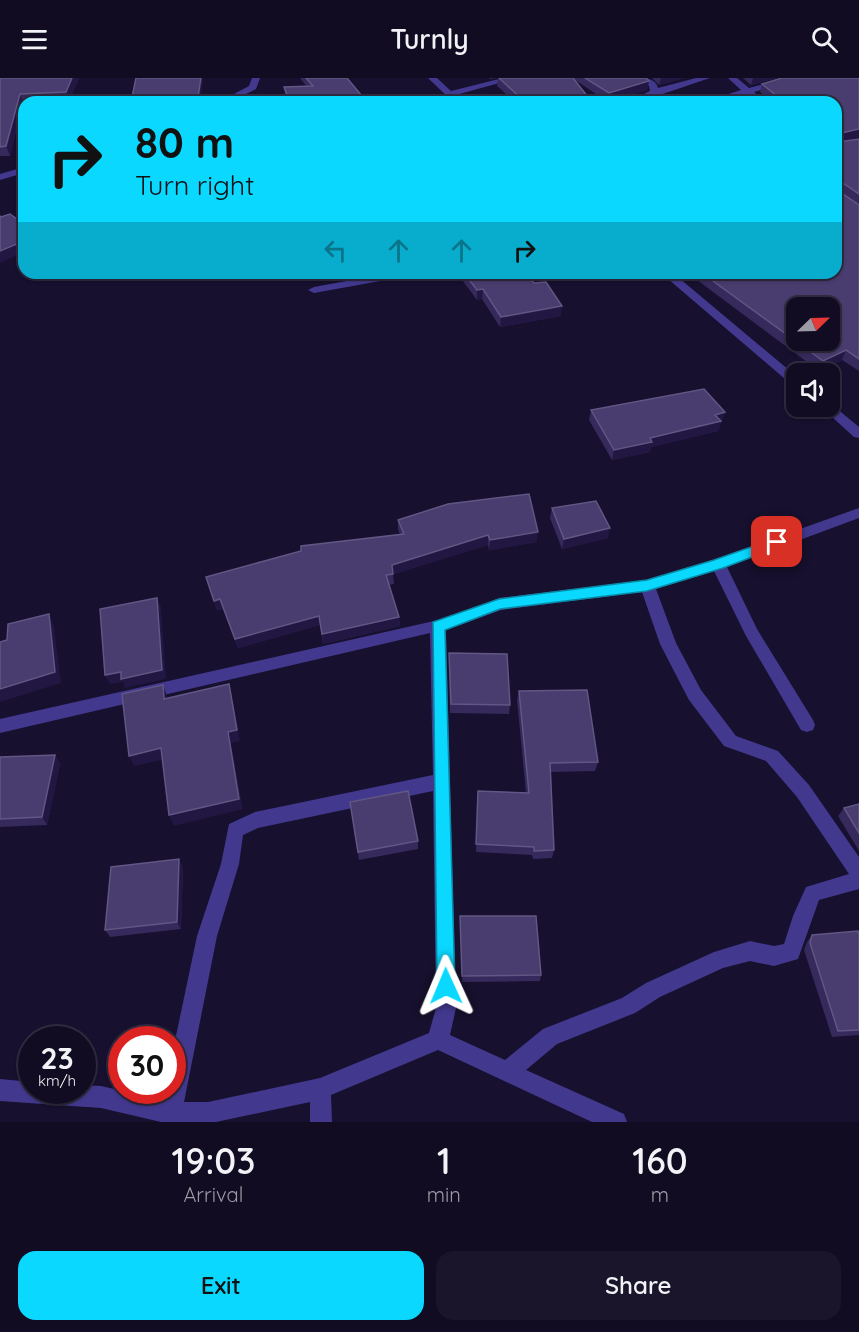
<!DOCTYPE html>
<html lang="en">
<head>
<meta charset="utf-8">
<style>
	:root { --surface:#110c22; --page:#1a152a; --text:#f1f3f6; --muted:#9c9ba5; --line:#302c40; --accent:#0ad8ff }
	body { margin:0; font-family:Quicksand,sans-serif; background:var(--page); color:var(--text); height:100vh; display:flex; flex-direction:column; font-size:22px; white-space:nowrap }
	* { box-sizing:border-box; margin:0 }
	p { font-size:20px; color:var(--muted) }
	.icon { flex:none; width:33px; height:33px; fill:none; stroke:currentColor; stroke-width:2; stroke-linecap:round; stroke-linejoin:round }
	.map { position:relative; height:1044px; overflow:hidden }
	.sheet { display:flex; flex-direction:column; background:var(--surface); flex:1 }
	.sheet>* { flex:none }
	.top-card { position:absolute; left:18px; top:18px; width:824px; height:183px; border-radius:18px; box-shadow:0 2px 4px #0004,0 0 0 2px var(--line); background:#0ad8ff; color:#111; overflow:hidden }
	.needle { width:39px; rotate:67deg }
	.tools { position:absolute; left:786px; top:219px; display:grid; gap:12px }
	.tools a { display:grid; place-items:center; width:54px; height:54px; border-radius:12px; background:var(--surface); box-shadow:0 2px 4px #0004,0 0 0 2px var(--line); font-size:30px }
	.speed { position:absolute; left:18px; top:948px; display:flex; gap:12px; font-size:30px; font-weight:700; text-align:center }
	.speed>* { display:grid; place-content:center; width:78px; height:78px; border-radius:50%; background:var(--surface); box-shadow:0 2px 4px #0004,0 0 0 2px var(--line); line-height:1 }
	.speed small { font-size:15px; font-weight:400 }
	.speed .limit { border:9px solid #d22; background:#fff; color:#111 }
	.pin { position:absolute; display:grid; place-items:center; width:51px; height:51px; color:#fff; margin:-26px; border-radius:12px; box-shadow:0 3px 9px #0006 }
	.me { position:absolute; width:66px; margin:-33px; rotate:359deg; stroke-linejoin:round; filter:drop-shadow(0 0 4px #0008) }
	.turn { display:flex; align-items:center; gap:21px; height:126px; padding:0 18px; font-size:27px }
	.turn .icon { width:78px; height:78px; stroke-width:2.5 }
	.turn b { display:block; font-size:42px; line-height:51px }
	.lanes { display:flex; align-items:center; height:57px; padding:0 18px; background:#0003; justify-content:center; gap:30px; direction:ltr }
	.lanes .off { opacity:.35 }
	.eta { display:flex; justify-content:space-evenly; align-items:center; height:102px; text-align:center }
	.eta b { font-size:36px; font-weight:600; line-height:42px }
	.cta { display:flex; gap:12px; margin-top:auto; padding:12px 18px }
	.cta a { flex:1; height:69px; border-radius:18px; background:var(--accent); color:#111; font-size:24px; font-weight:600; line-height:69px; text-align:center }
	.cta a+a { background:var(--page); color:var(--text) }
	header { display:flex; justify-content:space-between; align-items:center; height:78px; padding:0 18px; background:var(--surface); font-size:27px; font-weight:600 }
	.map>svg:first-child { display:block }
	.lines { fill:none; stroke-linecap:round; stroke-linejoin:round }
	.street { fill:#42398f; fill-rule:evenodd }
	.wall { fill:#36295c }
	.shaded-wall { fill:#221742 }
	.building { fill:#493c6e; stroke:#615684; stroke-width:1.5; fill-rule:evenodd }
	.route { fill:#0ad8ff; stroke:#068ca6; stroke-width:1.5 }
</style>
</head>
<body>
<header><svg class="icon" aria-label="menu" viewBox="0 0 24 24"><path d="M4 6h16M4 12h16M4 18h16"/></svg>Turnly<svg class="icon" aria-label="search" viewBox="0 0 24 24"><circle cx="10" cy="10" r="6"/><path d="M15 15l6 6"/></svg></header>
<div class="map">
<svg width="859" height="1044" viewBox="0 0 859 1044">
	<rect width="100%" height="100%" fill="#17102e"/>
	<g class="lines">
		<path class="street" d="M252,0h8l-4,11 -26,13h-11l30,-16z
			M428,0h9l14,13 52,-13h14l-61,17 4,5 -1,2h-6z
			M639,0c8,0 17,1 19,10l38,-10h14l-71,24h-12l23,-11 -1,-5z
			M728,0h9l12,10 37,-10h14l-46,14 11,10h-9l-10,-8 -28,8h-14l37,-12z
			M24,89v6l-24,7v-6z
			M390,195h23l-5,3 -94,17 -6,-3 6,-3z
			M661,195h12l123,103v10l-4,-1z
			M830,325l29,24v11l-5,-1 -34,-31h10z
			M859,430v10l-132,49 30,62 56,91 2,5 -2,5 -6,2 -6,-2 -55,-94 -32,-65 -58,18 20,54 25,47 35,46 42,15 31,34 50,72v32l-40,11 -21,59 -24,7 -24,-5 -27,7 -63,29 -25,16 -78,31 -31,26 98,44 3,8h-35l-154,-72 -107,45 1,27h-22v-20l-94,20h-55l-60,-14 -101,-7v-22l32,3v8h50v-5l19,1 62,14 2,-10h7v-35l25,-119 24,-72 8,-40 26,-12 178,-37 -3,-142 -430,100v-14l456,-103 43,-18 148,-18 66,-20zM642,514l18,52 29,56 35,46 42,15 31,36 52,77 -43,13 -13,29 -9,28 -10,2 -24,-5 -36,11 -68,31 -24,15 -79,31 -38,31 -55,-25 6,-27 -10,-378 55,-20zM433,713l3,217 -7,25 -109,45 -112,24h-24l33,-166 22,-72 4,-29 15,-7z"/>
	</g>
	<path class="wall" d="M0,0h79l-10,23 -45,1 -1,1 -13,53h-10z
		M300,0h47l20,24h-79l-3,-6 -1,-9h23z
		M489,0h157l3,3 -2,9 -39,12 -33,-22 17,22h-77l-18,-16 1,-8 -8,1z
		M652,0h33l-26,7z
		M743,0h34l-26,7z
		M859,0v59l-20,5 20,-3v232l-17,-11 -23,11 -122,-91 1,-7h138v-171h-64l-12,-10 2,-8z
		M294,195h60l-26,6 -12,-2 -18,4z
		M457,195h69l35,43 -61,11 -18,-28 -5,1z
		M591,332l134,2 -7,19 -67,16 -1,5 -38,8 -23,-40z
		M552,430l56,30 -46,11 -12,-31z
		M398,442l139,22 -48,8 -1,-5 -95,29 1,10 -5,1 10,32 1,9 -77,18 -3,-19 -82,23 -15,-39 -6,1 -11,-33 194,-43 -2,-4z
		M449,575l61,52 -1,9 -59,-1z
		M519,613l79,71 -3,9 -44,1 3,78 -2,8 -19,1 -1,-4 -56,-3 2,-61 48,2 -9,-93z
		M55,677l5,9 -13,61 -47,2v-70z
		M350,724l68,39v8l-59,11z
		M859,726v47l-21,-35 6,-8z
		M183,789l-2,62 -71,8 -5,-7z
		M460,838l81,59 -1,6 -78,1z
		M812,857h47v100l-27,2 -28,-87 3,-8z"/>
	<path class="shaded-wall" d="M72,0h7l-10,23 -3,-9z
		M201,0h1l1,4 -3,20h-16z
		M661,0h24l-26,7z
		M753,0h24l-26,7z
		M649,3l-2,9 -39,12 1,-9z
		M20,16l3,9 -13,53 -4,-10z
		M859,51v8l-23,6 1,-9z
		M24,163v11l-24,11v-12z
		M297,195h19v4l-18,4z
		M328,195h26l-26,6z
		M483,211l-1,10 -5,1v-10z
		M562,228l-1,10 -61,11 1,-10z
		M846,272l-4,10 -23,11 4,-10z
		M725,334l-7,19 -67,16 -1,5 -38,8 2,-10z
		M610,450l-2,10 -46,11 2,-10z
		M538,454l-1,10 -48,8 1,-10z
		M488,457v10l-96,30v-10z
		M157,520l4,9 5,72 -41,9 -2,-6 -13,2 -5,-9 16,-3z
		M220,521l3,10 -6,1 -3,-9z
		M49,536l5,12 7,57 -61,19v-13z
		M319,538l1,9 -82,23 -3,-9z
		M399,539l1,9 -77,18 -1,-10z
		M229,606l3,12 8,45 -9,2 12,66 -69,17 -5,-11 59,-83z
		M163,607l4,11 1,14 -4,-11z
		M161,670l5,11 -32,7 -5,-10z
		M55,677l5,9 -13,61 -5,-8z
		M179,781l4,8 -2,62 -4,-7z"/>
	<path class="building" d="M0,0h72l-6,14 -46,2 -14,52 -6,1z
		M136,0h65l-3,19 -14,5h-53z
		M306,0h41l20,24h-77l-6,-15 29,-1z
		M499,0h74l19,24h-67z
		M585,0h61l3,3 -40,12z
		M782,0h77v51l-22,5 2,8 20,-3v55l-19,-13 -3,1v8l22,15v154l-13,-9 -23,11 -121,-88h134v-171h-61l7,-2 -20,-16zM796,230h34v32h-34z
		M10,136l14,10v17l-24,10v-35l1,1z
		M464,195h62l8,10 12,-1 16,24 -61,11 -18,-28 -6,1z
		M704,311l21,23 -10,3 6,6 -71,17 2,4 -38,8 -23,-40z
		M529,416l9,38 -48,8 -2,-5 -96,30 1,9 -7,1 13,42 -77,17 -3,-18 -84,23 -15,-40 -6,2 -8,-24 95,-26v-5l103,-12 -6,-14 50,-16z
		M596,423l14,27 -46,11 -12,-31z
		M157,520l5,72 -41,9v-7l-16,3 -5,-66z
		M49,536l6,58 -55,17v-47l7,-2 1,-16z
		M449,575l58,1 3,51 -59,-1z
		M229,606l8,46 -9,2 11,67 -70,16 -8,-67 -32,8 -7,-62 41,-9 1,14z
		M587,612l11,72 -48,1 4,87 -20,1v-4l-58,-3 2,-53 51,2 -10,-102z
		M55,677l-13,62 -42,2v-62z
		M408,713l10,50 -60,11 -8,-50z
		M859,726v29l-15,-25z
		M179,781l-2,63 -72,8 6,-63z
		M460,838h76l5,59 -79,1z
		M858,853l1,4v95l-21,1 -28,-88 2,-8z"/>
	<path class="route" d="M777,460l6,4 -2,4 -58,22 -76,23 -147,18 -55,21 10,356 -3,6 -6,3 -7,-3 -2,-6 -4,-364 66,-23 148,-19 67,-20z"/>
</svg>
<div class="tools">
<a><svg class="needle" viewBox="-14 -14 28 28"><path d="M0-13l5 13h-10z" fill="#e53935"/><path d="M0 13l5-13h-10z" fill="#9c9ba5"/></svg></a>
<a><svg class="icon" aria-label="sound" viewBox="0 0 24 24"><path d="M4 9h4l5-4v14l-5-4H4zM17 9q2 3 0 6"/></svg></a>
</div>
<div class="speed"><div>23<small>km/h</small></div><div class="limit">30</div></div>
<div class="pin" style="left:777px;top:464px;background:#d93025"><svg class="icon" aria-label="arrive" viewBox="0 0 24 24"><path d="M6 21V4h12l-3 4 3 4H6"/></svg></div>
<svg class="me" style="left:446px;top:908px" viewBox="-20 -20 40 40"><path d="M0-17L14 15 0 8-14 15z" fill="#0ad8ff" stroke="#fff" stroke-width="4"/></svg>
<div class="top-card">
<div class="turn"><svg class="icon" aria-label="right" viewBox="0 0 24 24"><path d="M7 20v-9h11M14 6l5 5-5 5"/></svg><div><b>80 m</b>Turn right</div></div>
<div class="lanes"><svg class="icon off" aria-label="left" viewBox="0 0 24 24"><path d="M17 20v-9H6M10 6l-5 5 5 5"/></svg><svg class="icon off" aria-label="ahead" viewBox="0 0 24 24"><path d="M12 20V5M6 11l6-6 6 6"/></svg><svg class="icon off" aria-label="ahead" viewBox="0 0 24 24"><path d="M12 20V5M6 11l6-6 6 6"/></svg><svg class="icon" aria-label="right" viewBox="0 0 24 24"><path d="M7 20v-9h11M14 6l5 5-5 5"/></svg></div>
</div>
</div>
<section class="sheet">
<div class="eta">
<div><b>19:03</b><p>Arrival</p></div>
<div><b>1</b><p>min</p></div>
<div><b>160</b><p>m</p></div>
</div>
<div class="cta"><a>Exit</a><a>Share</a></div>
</section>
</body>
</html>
